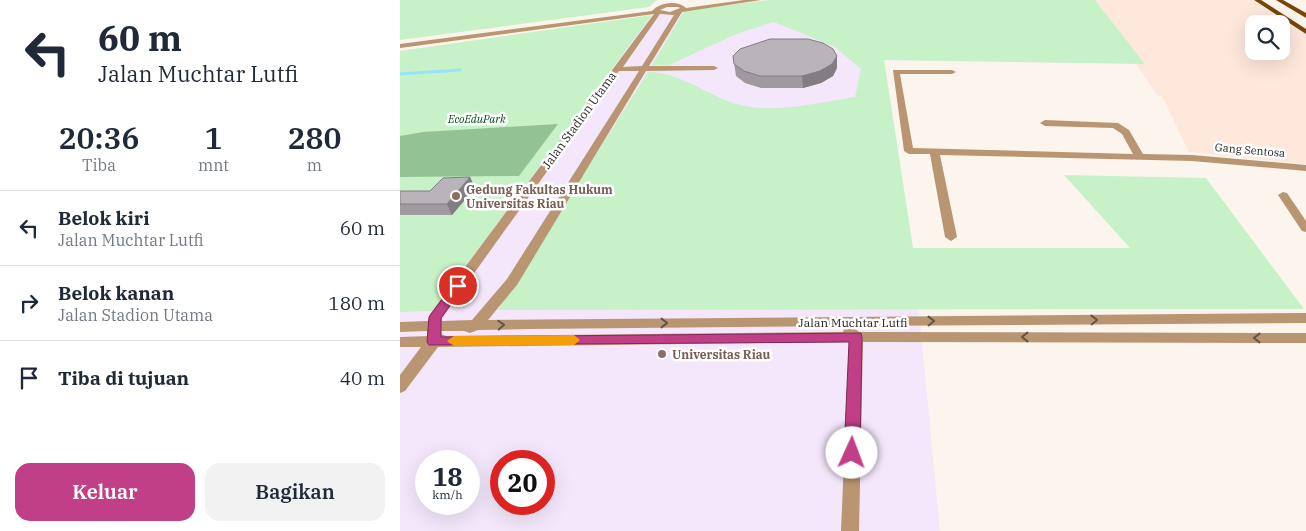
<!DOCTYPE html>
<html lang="id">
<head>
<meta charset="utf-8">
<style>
	:root { --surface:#fff; --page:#f2f2f3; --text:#1f2937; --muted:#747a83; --line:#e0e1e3; --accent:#c03f87 }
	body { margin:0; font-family:"IBM Plex Serif",serif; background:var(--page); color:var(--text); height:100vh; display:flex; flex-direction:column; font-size:19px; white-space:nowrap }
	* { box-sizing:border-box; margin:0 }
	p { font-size:16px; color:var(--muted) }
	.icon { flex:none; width:28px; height:28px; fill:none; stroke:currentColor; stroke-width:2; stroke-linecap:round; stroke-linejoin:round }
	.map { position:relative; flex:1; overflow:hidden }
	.sheet { display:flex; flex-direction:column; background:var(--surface); width:400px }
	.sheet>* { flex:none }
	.hud { background:#fff; color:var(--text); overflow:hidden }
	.buttons { position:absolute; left:845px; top:15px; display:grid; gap:10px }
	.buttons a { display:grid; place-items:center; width:45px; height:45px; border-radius:10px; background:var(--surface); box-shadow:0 5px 20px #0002; font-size:25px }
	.speed { position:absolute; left:15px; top:450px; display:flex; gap:10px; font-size:25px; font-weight:700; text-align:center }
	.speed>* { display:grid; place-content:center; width:65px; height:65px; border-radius:50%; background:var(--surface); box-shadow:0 5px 20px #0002; line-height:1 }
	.speed small { font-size:12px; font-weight:400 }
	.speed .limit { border:8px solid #d22; background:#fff; color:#111 }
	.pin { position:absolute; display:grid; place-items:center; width:42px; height:42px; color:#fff; margin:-21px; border:2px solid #fff; border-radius:50%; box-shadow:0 1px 5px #0007 }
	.me { position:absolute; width:55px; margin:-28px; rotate:2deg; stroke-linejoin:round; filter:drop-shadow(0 0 4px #0008) }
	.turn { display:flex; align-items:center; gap:18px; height:105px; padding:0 15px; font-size:22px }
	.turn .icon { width:65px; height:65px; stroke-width:2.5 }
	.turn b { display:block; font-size:35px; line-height:42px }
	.eta { display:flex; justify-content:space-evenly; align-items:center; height:85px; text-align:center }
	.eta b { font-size:30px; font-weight:600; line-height:35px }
	.button { display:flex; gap:10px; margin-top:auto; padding:10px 15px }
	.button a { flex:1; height:58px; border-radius:15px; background:var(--accent); color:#fff; font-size:20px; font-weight:600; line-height:58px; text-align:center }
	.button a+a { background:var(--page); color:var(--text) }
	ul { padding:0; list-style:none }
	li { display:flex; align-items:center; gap:15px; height:75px; padding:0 15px; border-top:1px solid var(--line) }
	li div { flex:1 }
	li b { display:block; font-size:19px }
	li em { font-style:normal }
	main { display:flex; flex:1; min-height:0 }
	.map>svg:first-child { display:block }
	.commercial { fill:#fee7db; fill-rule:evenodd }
	.education { fill:#f4e7fb; fill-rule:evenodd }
	.green { fill:#c7f2c8 }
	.forest { fill:#93c394 }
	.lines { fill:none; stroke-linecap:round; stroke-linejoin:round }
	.stream { stroke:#97e3fe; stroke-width:3 }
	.minor { fill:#b99572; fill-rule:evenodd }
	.major { fill:#794705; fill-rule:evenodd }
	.wall { fill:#9f9aa0 }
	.shaded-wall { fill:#827d82 }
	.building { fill:#b9b3ba; stroke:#827d82 }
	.oneway { stroke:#665443 }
	.route { fill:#c03f87; stroke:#7d2958 }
	.slow { fill:#f59e0b }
	.education-dot { fill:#8d6e63; stroke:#fff; stroke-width:2 }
	.labels { text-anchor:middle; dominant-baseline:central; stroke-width:5; stroke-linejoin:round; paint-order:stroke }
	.far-park-label { font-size:11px; font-style:italic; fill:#004d12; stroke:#fff }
	.far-street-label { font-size:11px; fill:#221f1d; stroke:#fff }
	.street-label { font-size:12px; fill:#221f1d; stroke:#fff }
	.education-label { font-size:12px; font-weight:bold; fill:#785e54; stroke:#fff; text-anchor:start }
</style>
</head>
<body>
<main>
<section class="sheet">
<div class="hud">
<div class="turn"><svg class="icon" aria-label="left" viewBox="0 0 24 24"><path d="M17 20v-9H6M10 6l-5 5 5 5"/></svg><div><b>60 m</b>Jalan Muchtar Lutfi</div></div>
</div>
<div class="eta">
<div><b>20:36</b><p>Tiba</p></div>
<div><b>1</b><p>mnt</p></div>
<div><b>280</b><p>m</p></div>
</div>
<ul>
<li><svg class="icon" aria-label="left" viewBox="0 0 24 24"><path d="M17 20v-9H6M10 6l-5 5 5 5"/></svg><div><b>Belok kiri</b><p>Jalan Muchtar Lutfi</p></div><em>60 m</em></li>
<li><svg class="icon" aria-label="right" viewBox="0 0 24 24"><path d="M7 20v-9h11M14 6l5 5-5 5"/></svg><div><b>Belok kanan</b><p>Jalan Stadion Utama</p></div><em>180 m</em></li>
<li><svg class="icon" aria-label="arrive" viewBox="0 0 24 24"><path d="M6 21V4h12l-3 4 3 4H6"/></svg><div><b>Tiba di tujuan</b></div><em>40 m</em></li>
</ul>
<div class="button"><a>Keluar</a><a>Bagikan</a></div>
</section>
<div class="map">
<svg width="906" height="531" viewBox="0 0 906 531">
	<rect width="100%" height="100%" fill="#fbf5ee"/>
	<path class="commercial" d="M695,0h158l53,35v129l-117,-12 -27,-56h-4l-22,-32h9zM854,24h27v27h-27z"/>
	<path class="education" d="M368,0h327l50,64 -261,-4 29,188 27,283h-540v-480zM26,461h43v43h-43zM101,461h43v43h-43z"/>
	<path class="green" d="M0,0h257l-8,7 -249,33z
		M368,0h327l50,64 -261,-4 29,188h217l-66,-73 142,3 98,131 -806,1 150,-238c31,0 56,21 85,31 38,12 84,0 122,-6l6,-28 -26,-22 -61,-25 -35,11 -70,32h-17l32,-54z
		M252,15l-220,296 -32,1v-261z"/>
	<path class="forest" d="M158,124l-39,52 -119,1v-41l23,-4z"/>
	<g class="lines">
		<path class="stream" d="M0,74l60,-4"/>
		<path class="minor" d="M344,0h17l-79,12 -33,54h65l4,2 -4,2 -68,1 -129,214 -29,35 818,-7v10l-454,3 7,6 447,1v10l-443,-1 -4,189h-18l8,-189 -411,5 -33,44 -5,2v-18l21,-28h-21v-10l28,-1 -1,-5 -27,1v-10l28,-1 2,-7 224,-300 -254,34v-4l252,-33c8,-9 26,-11 34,-3zM267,7h11l2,1 -10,4 -10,-2zM260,14l14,1 -32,51 -19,1zM219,71h20l-132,208 -35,41 -30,1v-3zM448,326l-3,1 -2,5 -397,4 -5,-2v-3h23l6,2 8,-3 52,-1z
			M493,70h59l4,2 -4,2h-52l13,74 220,6 -11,-20 -9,-6 -68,-2 -5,-3 5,-3 73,3 11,7 14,24 49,1 114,10v6l-114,-10 -252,-6 17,82 -6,4 -6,-4 -15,-83h-21l-5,-3z
			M883,192l4,1 19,28v11l-4,-1 -24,-36z"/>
		<path class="major" d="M854,0h7l45,29v5z
			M876,0h7l23,13v5z"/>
	</g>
	<path class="wall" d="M333,56h104v12l-4,8 -12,7 -18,5h-42l-16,-5 -9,-7z
		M70,177l5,11 -23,27h-52v-24h30z"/>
	<path class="shaded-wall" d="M437,56v12l-4,8 -12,7 -18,5 -1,-12z
		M70,177l5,11 -23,27 -5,-11z"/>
	<path class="building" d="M370,39h38l15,4 10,6 4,7 -5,8 -12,7 -18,5h-42l-16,-5 -10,-7 -1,-8 7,-7z
		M70,177l-23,27h-47v-13h30l13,-13z"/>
	<defs><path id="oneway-chevron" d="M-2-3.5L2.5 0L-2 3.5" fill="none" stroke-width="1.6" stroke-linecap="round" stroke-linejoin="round" transform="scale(1.25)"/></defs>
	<g class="oneway">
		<use href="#oneway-chevron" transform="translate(694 320) rotate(-1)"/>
		<use href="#oneway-chevron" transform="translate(531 321) rotate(-1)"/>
		<use href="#oneway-chevron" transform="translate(264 323)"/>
		<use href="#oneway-chevron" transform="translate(101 325) rotate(-3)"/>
		<use href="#oneway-chevron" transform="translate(625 337) rotate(-180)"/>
		<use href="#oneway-chevron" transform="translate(857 338) rotate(-180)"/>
	</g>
	<path class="route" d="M58,282l6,4 -23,32v19l420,-4 1,4 -2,116 -2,5 -6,2 -5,-2 -3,-5 5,-111 -420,3 -2,-3 2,-25 25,-34z"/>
	<path class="slow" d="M174,335l6,5 -6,5 -120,1 -7,-5 7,-5z"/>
	<g class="education-dot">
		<circle cx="56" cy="196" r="5"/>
		<circle cx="262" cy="354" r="5"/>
	</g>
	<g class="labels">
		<g class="far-park-label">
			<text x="77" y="119">EcoEduPark</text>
		</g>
		<g class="far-street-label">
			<text transform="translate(850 150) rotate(5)">Gang Sentosa</text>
		</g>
		<g class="street-label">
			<text transform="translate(179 120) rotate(-54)">Jalan Stadion Utama</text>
			<text x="453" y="322">Jalan Muchtar Lutfi</text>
		</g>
		<g class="education-label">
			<text x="66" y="189">Gedung Fakultas Hukum<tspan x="66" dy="14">Universitas Riau</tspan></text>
			<text x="272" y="354">Universitas Riau</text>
		</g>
	</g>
</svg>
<div class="buttons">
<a><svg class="icon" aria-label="search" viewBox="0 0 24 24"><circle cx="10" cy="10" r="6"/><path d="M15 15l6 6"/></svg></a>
</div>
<div class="speed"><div>18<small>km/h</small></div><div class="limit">20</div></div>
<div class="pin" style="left:58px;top:286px;background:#d93025"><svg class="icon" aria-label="arrive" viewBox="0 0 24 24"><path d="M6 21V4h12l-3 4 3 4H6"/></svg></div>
<svg class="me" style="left:452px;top:453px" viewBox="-20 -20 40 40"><circle r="19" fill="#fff"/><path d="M0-13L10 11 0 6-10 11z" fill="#c03f87"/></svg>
</div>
</main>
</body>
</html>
